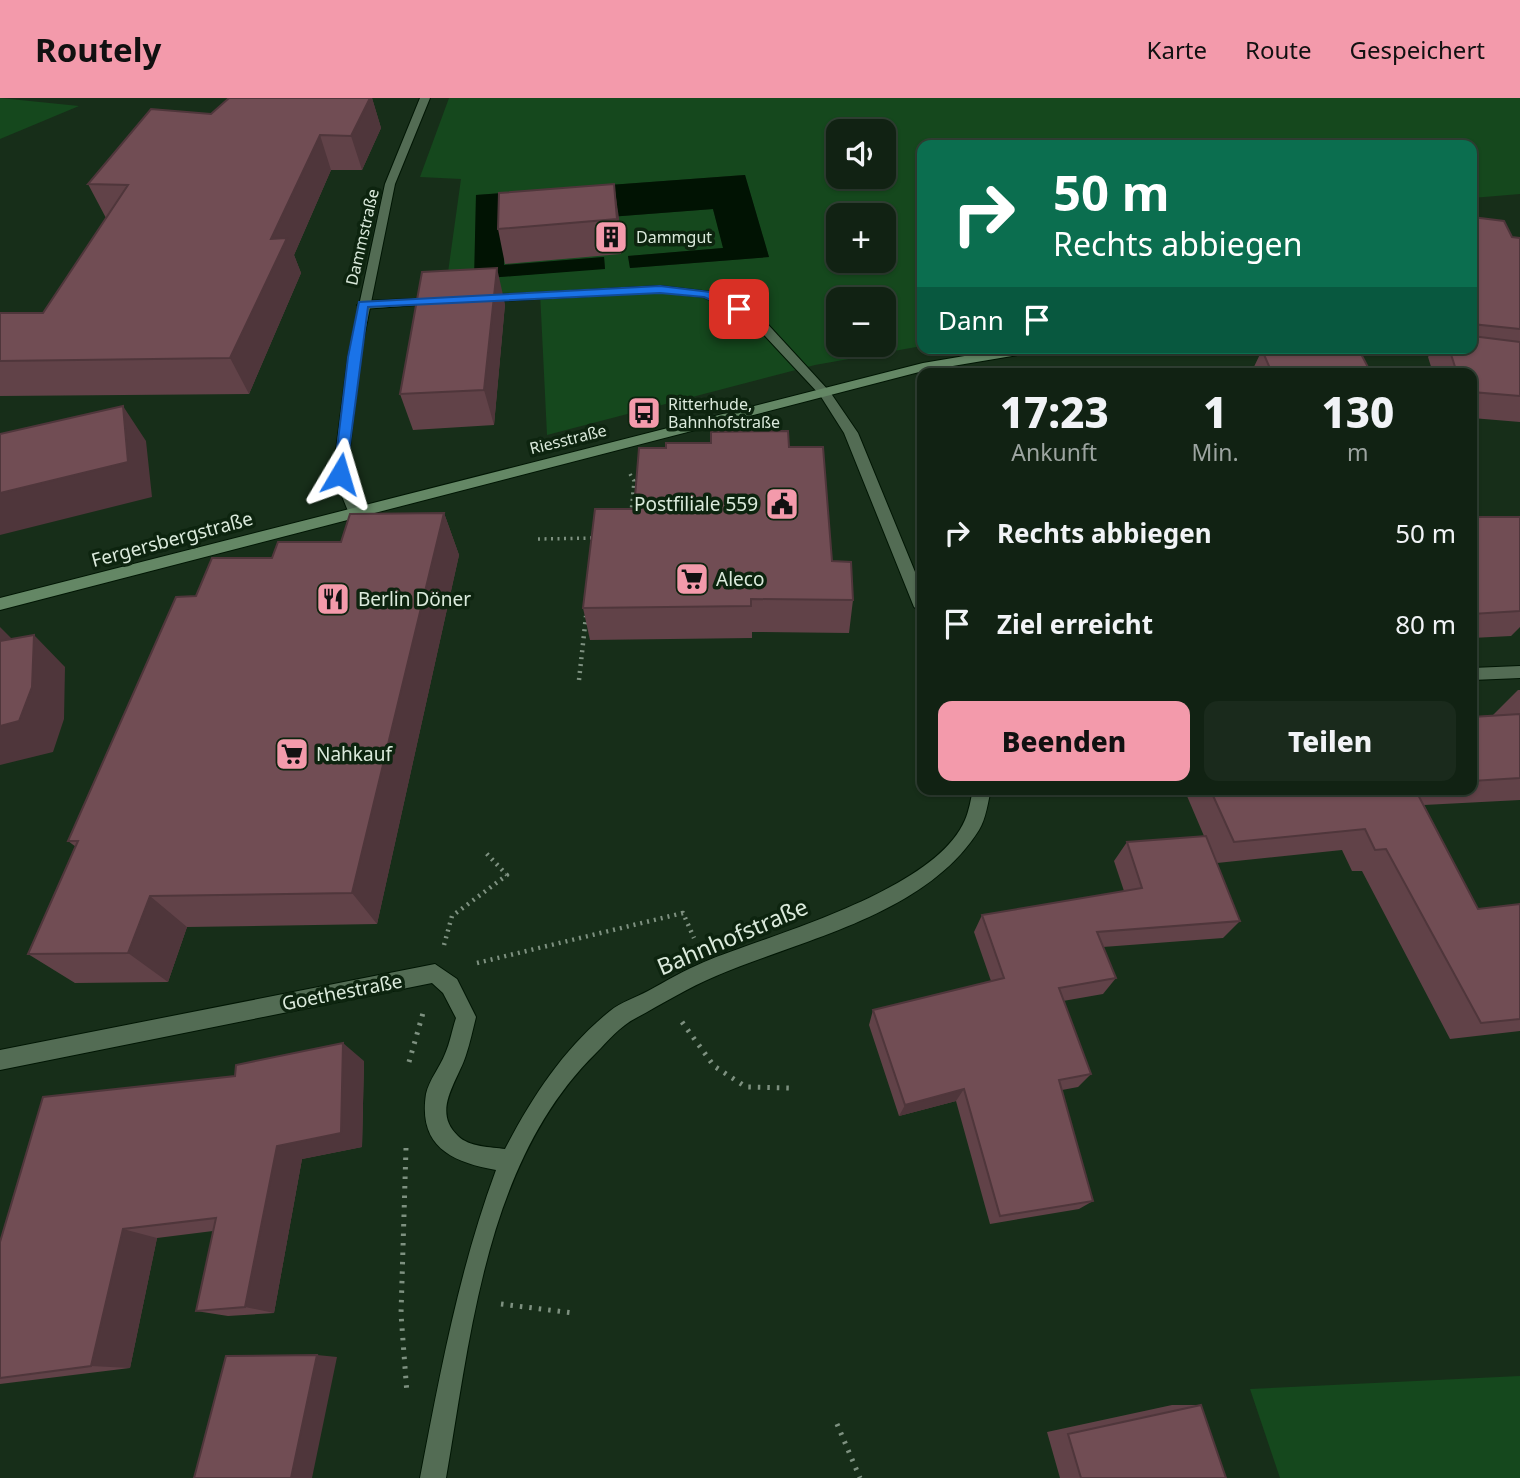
<!DOCTYPE html>
<html lang="de">
<head>
<meta charset="utf-8">
<style>
	:root { --surface:#112213; --page:#1a2a1c; --text:#f1f3f6; --muted:#9ca4a0; --line:#303f33; --accent:#f39aab }
	body { margin:0; font-family:"Noto Sans",sans-serif; background:var(--page); color:var(--text); height:100vh; display:flex; flex-direction:column; font-size:26px; white-space:nowrap }
	* { box-sizing:border-box; margin:0 }
	p { font-size:23px; color:var(--muted) }
	.icon { flex:none; width:38px; height:38px; fill:none; stroke:currentColor; stroke-width:2; stroke-linecap:round; stroke-linejoin:round }
	.map { position:relative; flex:1; overflow:hidden }
	.drawer { position:absolute; left:917px; top:270px; width:560px; height:427px; display:flex; flex-direction:column; background:var(--surface); border-radius:14px; box-shadow:0 2px 5px #0004,0 0 0 2px var(--line) }
	.drawer>* { flex:none }
	.guide { position:absolute; left:917px; top:42px; width:560px; height:214px; border-radius:14px; box-shadow:0 2px 5px #0004,0 0 0 2px var(--line); background:#0b6e4f; color:#fff; overflow:hidden }
	.buttons { position:absolute; left:826px; top:21px; display:grid; gap:14px }
	.buttons a { display:grid; place-items:center; width:70px; height:70px; border-radius:14px; background:var(--surface); box-shadow:0 2px 5px #0004,0 0 0 2px var(--line); font-size:35px }
	.pin { position:absolute; display:grid; place-items:center; width:60px; height:60px; color:#fff; margin:-30px; border-radius:14px; box-shadow:0 4px 10px #0006 }
	.me { position:absolute; width:77px; margin:-38px; rotate:7deg; stroke-linejoin:round; filter:drop-shadow(0 0 5px #0008) }
	.turn { display:flex; align-items:center; gap:24px; height:147px; padding:0 21px; font-size:32px }
	.turn .icon { width:91px; height:91px; stroke-width:2.5 }
	.turn b { display:block; font-size:49px; line-height:60px }
	.then { display:flex; align-items:center; height:66px; padding:0 21px; background:#0003; gap:14px; font-size:26px }
	.eta { display:flex; justify-content:space-evenly; align-items:center; height:119px; text-align:center }
	.eta b { font-size:42px; font-weight:800; line-height:49px }
	.button { display:flex; gap:14px; margin-top:auto; padding:14px 21px }
	.button a { flex:1; height:80px; border-radius:14px; background:var(--accent); color:#111; font-size:28px; font-weight:800; line-height:80px; text-align:center }
	.button a+a { background:var(--page); color:var(--text) }
	ul { padding:0; list-style:none }
	li { display:flex; align-items:center; gap:21px; height:91px; padding:0 21px }
	li div { flex:1 }
	li b { display:block; font-size:26px }
	li em { font-style:normal }
	header { display:flex; align-items:center; gap:42px; box-sizing:border-box; height:98px; padding:0 35px; background:var(--accent); color:#111 }
	header strong { font-size:33px }
	nav { display:flex; gap:38px; margin-inline-start:auto; font-size:24px }
	.map>svg:first-child { display:block }
	.green { fill:#15481d; fill-rule:evenodd }
	.water { fill:#011303 }
	.lines { fill:none; stroke-linecap:round; stroke-linejoin:round }
	.service-casing { stroke:#011604; stroke-width:2 }
	.minor-casing { stroke:#011604; stroke-width:2 }
	.tertiary-casing { stroke:#011604; stroke-width:2 }
	.secondary-casing { stroke:#011604; stroke-width:2 }
	.path-far2 { stroke:#7e9180; stroke-width:3.5; stroke-dasharray:2 4.5; stroke-linecap:butt }
	.path-far1 { stroke:#7e9180; stroke-width:4.5; stroke-dasharray:2 5; stroke-linecap:butt }
	.path { stroke:#7e9180; stroke-width:5; stroke-dasharray:2.5 7; stroke-linecap:butt }
	.service { fill:#536c54; fill-rule:evenodd }
	.minor { fill:#536c54; fill-rule:evenodd }
	.tertiary { fill:#536c54; fill-rule:evenodd }
	.secondary { fill:#648765; fill-rule:evenodd }
	.wall { fill:#614248 }
	.shaded-wall { fill:#4f363b }
	.building { fill:#714d54; stroke:#4f363b; stroke-width:2 }
	.route { fill:#1a73e8; stroke:#114b97; stroke-width:2 }
	.labels { text-anchor:middle; dominant-baseline:central; stroke-width:7; stroke-linejoin:round; paint-order:stroke }
	.far-street-label { font-size:16px; fill:#dbeadc; stroke:#0d240f }
	.far-poi-label { font-size:16px; fill:#dbeadc; stroke:#0d240f; text-anchor:start }
	.poi-label { font-size:19px; fill:#dbeadc; stroke:#0d240f; text-anchor:start }
	.street-label { font-size:19px; fill:#dbeadc; stroke:#0d240f }
	.near-street-label { font-size:23px; fill:#dbeadc; stroke:#0d240f }
</style>
</head>
<body>
<header>
<strong>Routely</strong>
<nav><a>Karte</a><a>Route</a><a>Gespeichert</a></nav>
</header>
<div class="map">
<svg width="1520" height="1380" viewBox="0 0 1520 1380">
	<rect width="100%" height="100%" fill="#172e19"/>
	<path class="green" d="M0,0l79,8 -79,33z
		M449,0h1071v96l-48,4v-53h-550v201l-107,19 -268,70 -7,-143 -95,2 16,-115 -41,-2zM838,33h46v46h-46zM745,77l24,82 -139,11 -2,-12 96,-8 -11,-39 -209,16v40l100,-8 1,11 -130,11 1,-84zM838,117h46v46h-46zM838,201h46v46h-46z
		M1520,1278v102h-240l-30,-89z"/>
	<path class="water" d="M745,77l24,82 -139,11 -2,-12 95,-8 -10,-39 -209,16v40l100,-8 1,12 -131,10 2,-84z"/>
	<g class="lines">
		<defs>
			<path id="service" d="M660,188l51,6 50,25 69,75 -6,4 -4,-1 -67,-72 -49,-26 -44,-5 -179,10 -6,-3 6,-3z
				M439,200l4,1v4l-80,6 -6,-4 6,-4z"/>
			<path id="minor" d="M824,290l4,1 30,44 64,156v24l-8,-6 -70,-174 -26,-41z
				M1520,568v12l-48,2v-12z
				M973,691h18c-3,13 -5,30 -12,41 -53,85 -176,109 -263,146 -27,11 -54,28 -80,42 -16,8 -28,23 -40,35 -110,108 -125,281 -150,425h-26c20,-105 39,-208 76,-308 -45,-8 -78,-24 -70,-76 3,-14 14,-27 19,-40 5,-11 7,-24 11,-36l-13,-25 -11,-10 -432,87v-20l435,-86 22,15 19,38c-3,12 -6,26 -10,38 -8,26 -35,56 -8,81 11,11 33,11 47,13 27,-52 59,-101 105,-138 11,-9 25,-13 38,-20 18,-10 37,-21 56,-29 68,-28 231,-71 261,-142 4,-9 6,-21 8,-31z"/>
			<path id="tertiary" d="M420,0h10l-35,86 -35,173 -13,117 15,37 -7,5 -7,-5 -15,-37 15,-117 37,-173z"/>
			<path id="secondary" d="M1012,250h29l-6,4 -112,19 -923,239v-12l923,-235z
				M1400,250h37l23,6 -6,4 -48,-6z"/>
		</defs>
		<use href="#service" class="service-casing"/>
		<use href="#minor" class="minor-casing"/>
		<use href="#tertiary" class="tertiary-casing"/>
		<use href="#secondary" class="secondary-casing"/>
		<path class="path-far2" d="M630,376l4,7 -3,32
			M538,441l58,-1"/>
		<path class="path-far1" d="M579,582l7,-64
			M444,847l8,-29 55,-41 -21,-22
			M477,865l206,-50 11,25"/>
		<path class="path" d="M682,924l32,44 32,21 43,1
			M409,964l14,-49
			M406,1050l-5,166 6,80
			M501,1206l72,9
			M837,1326l23,54"/>
		<use href="#service" class="service"/>
		<use href="#minor" class="minor"/>
		<use href="#tertiary" class="tertiary"/>
		<use href="#secondary" class="secondary"/>
	</g>
	<path class="wall" d="M229,0h143l9,30 -19,42h-31l-37,85 7,18 -52,121 -249,2v-83h43l63,-95 -18,-34 123,-70z
		M614,86l7,70 -116,10 -7,-35z
		M1472,119l40,20 8,1v184l-48,-4v-45h-39l-5,-16 6,-9h38z
		M505,206l-11,121 -81,5 -13,-36z
		M1265,250h55l51,25h-120l11,-23h2z
		M789,349l43,114 21,39 -4,33 -97,-1v6l-162,2 -7,-32 51,-99z
		M444,415l15,42 -82,369 -190,3 -19,55 -93,1 -47,-29 48,-107 -8,-6 128,-245 76,-38 69,-16z
		M1472,419h48v110l-9,9 -39,2z
		M1518,592h2v110l-96,5 54,104 42,-5v127l-70,8 -88,-168h-10l-10,-21 -125,13 23,58 -17,17 -120,9 13,31 -13,16 -40,7 28,73 -13,13 -16,3 31,111 -14,8 -89,15 -34,-123 -57,15 -30,-91 4,-15 118,-29 -17,-49 8,-17 142,-24 -10,-30 13,-19 77,-6 -20,-47h288v-72l21,-2z
		M364,963l-2,86 -60,12 -28,154 -46,3 -32,-5 17,-80 -56,7 -27,130 -130,16v-142l235,-166z
		M1172,1307h29l25,73h-166l-13,-46z"/>
	<path class="shaded-wall" d="M370,0h2l9,30 -19,42 -11,-34z
		M320,37l11,35 -37,85 7,18 -52,121 -19,-36 41,-119z
		M614,86l5,34 2,36 -4,-35z
		M497,170l8,36 -11,121 -10,-35z
		M123,308l23,35 6,56 -152,38v-42z
		M444,415l15,42 -82,369 -25,-31z
		M0,529l19,19 -19,16z
		M34,537l31,32 -1,52 -11,33 -53,13v-39z
		M150,798l37,31 -19,55 -40,-29z
		M343,945l21,18 -2,86 -60,12 -28,154 -29,-6 32,-161z
		M964,991l-8,12 -57,15 6,-11z
		M123,1131l34,9 -27,130 -39,-2z
		M317,1257l20,2 -25,121h-21z"/>
	<path class="building" d="M229,0h141l-19,38 -31,-1 -49,104 16,-1 -57,120 -230,3v-48h43l85,-128 -40,-1 63,-75 60,5z
		M614,86l3,35 -119,10 1,-36z
		M1472,119l32,4 8,16 8,1v91l-48,-5z
		M497,170l-13,122 -84,4 22,-122z
		M1472,238l48,6v54l-48,-4v-19h-15l-8,-25h23z
		M1269,250h51l40,4 11,21h-99l-10,-23h8z
		M123,308l5,56 -128,31v-59z
		M788,333l1,16h34l9,114 19,1 2,38 -102,-1v7l-168,2 12,-99h39l5,-61h27v-5h45v-11z
		M444,415l-92,380 -202,3 -22,57 -100,1 50,-113h-10l108,-244 20,-1 16,-38h60l6,-16h63l9,-28z
		M1472,419h48v94l-48,3z
		M34,537l-2,52 -13,34 -19,5v-85z
		M1520,616v64l-48,3v-64z
		M1210,691h205l63,120 42,-5v115l-39,4 -95,-174 -11,1 -10,-21 -131,13z
		M1206,738l34,85 -143,11 19,46 -57,10 32,86 -32,6 34,121 -93,15 -36,-127 -59,16 -32,-95 131,-32 -22,-63 160,-27 -15,-46z
		M343,945l-2,90 -64,13 -32,161 -49,4 20,-93 -93,11 -32,137 -91,12v-136l43,-145 192,-21 1,-11z
		M317,1257l-26,123h-97l32,-122z
		M1201,1307l25,73h-145l-13,-44z"/>
	<path class="route" d="M660,188l50,6 34,17 -9,2 -31,-14 -44,-4 -292,14 -22,167 -6,5 -6,-5 14,-117 11,-55z"/>
	<defs>
		<symbol id="building-square" viewBox="-11 -11 22 22"><rect x="-9" y="-9" width="18" height="18" rx="4" fill="#f39aab" stroke="#0d240f"/><path d="M-4-6H4V6H1V3H-1V6H-4ZM-2.5-4.3h1.7v1.8h-1.7ZM.8-4.3h1.7v1.8H.8ZM-2.5-1h1.7V.8h-1.7ZM.8-1h1.7V.8H.8Z" fill="#111"/></symbol>
		<symbol id="bus-square" viewBox="-11 -11 22 22"><rect x="-9" y="-9" width="18" height="18" rx="4" fill="#f39aab" stroke="#0d240f"/><path d="M-5-6H5V4H4V6H2V4H-2V6H-4V4H-5ZM-3.5-4V0h7V-4ZM-3.5 1.2v1.5H-2V1.2ZM2 1.2v1.5H3.5V1.2Z" fill="#111"/></symbol>
		<symbol id="civic-square" viewBox="-11 -11 22 22"><rect x="-9" y="-9" width="18" height="18" rx="4" fill="#f39aab" stroke="#0d240f"/><path d="M-.6-6.5H3V-4.5H.6V-3L4-1V1h2V6H-6V1h2V-1L-.6-3ZM-1.2 2.5V6h2.4V2.5Z" fill="#111"/></symbol>
		<symbol id="supermarket-square" viewBox="-11 -11 22 22"><rect x="-9" y="-9" width="18" height="18" rx="4" fill="#f39aab" stroke="#0d240f"/><path d="M-6-5.5h2.5l.6 2H6L4.5 2H-2.5L-4.4-4H-6ZM-1.5 3.2a1.3 1.3 0 1 0 .1 0ZM3 3.2a1.3 1.3 0 1 0 .1 0Z" fill="#111"/></symbol>
		<symbol id="restaurant-square" viewBox="-11 -11 22 22"><rect x="-9" y="-9" width="18" height="18" rx="4" fill="#f39aab" stroke="#0d240f"/><path d="M-5-6h1v4h1v-4h1v4h1v-4h1v5L-1.5 .5V6h-2V.5L-5-1ZM5-6V6H3V1.5H1.5Q1.5-4 5-6Z" fill="#111"/></symbol>
	</defs>
	<g fill-rule="evenodd">
		<use href="#building-square" x="592" y="120" width="38" height="38"/>
		<use href="#bus-square" x="625" y="296" width="38" height="38"/>
		<use href="#civic-square" x="763" y="387" width="38" height="38"/>
		<use href="#supermarket-square" x="673" y="462" width="38" height="38"/>
		<use href="#restaurant-square" x="314" y="482" width="38" height="38"/>
		<use href="#supermarket-square" x="273" y="637" width="38" height="38"/>
	</g>
	<g class="labels">
		<g class="far-street-label">
			<text transform="translate(362 139) rotate(-77)">Dammstraße</text>
			<text transform="translate(568 341) rotate(-14)">Riesstraße</text>
		</g>
		<g class="far-poi-label">
			<text x="636" y="139">Dammgut</text>
			<text x="668" y="306">Ritterhude,<tspan x="668" dy="18">Bahnhofstraße</tspan></text>
		</g>
		<g class="poi-label">
			<text x="758" y="406" text-anchor="end">Postfiliale 559</text>
			<text x="716" y="481">Aleco</text>
			<text x="358" y="501">Berlin Döner</text>
			<text x="316" y="656">Nahkauf</text>
		</g>
		<g class="street-label">
			<text transform="translate(172 441) rotate(-15)">Fergersbergstraße</text>
			<text transform="translate(342 894) rotate(-11)">Goethestraße</text>
		</g>
		<g class="near-street-label">
			<text transform="translate(732 838) rotate(-23)">Bahnhofstraße</text>
		</g>
	</g>
</svg>
<div class="buttons">
<a><svg class="icon" aria-label="sound" viewBox="0 0 24 24"><path d="M4 9h4l5-4v14l-5-4H4zM17 9q2 3 0 6"/></svg></a>
<a>+</a>
<a>−</a>
</div>
<div class="pin" style="left:739px;top:211px;background:#d93025"><svg class="icon" aria-label="arrive" viewBox="0 0 24 24"><path d="M6 21V4h12l-3 4 3 4H6"/></svg></div>
<svg class="me" style="left:340px;top:376px" viewBox="-20 -20 40 40"><path d="M0-17L14 15 0 8-14 15z" fill="#1a73e8" stroke="#fff" stroke-width="4"/></svg>
<div class="guide">
<div class="turn"><svg class="icon" aria-label="right" viewBox="0 0 24 24"><path d="M7 20v-9h11M14 6l5 5-5 5"/></svg><div><b>50 m</b>Rechts abbiegen</div></div>
<div class="then">Dann<svg class="icon" aria-label="arrive" viewBox="0 0 24 24"><path d="M6 21V4h12l-3 4 3 4H6"/></svg></div>
</div>
<section class="drawer">
<div class="eta">
<div><b>17:23</b><p>Ankunft</p></div>
<div><b>1</b><p>Min.</p></div>
<div><b>130</b><p>m</p></div>
</div>
<ul>
<li><svg class="icon" aria-label="right" viewBox="0 0 24 24"><path d="M7 20v-9h11M14 6l5 5-5 5"/></svg><div><b>Rechts abbiegen</b></div><em>50 m</em></li>
<li><svg class="icon" aria-label="arrive" viewBox="0 0 24 24"><path d="M6 21V4h12l-3 4 3 4H6"/></svg><div><b>Ziel erreicht</b></div><em>80 m</em></li>
</ul>
<div class="button"><a>Beenden</a><a>Teilen</a></div>
</section>
</div>
</body>
</html>
